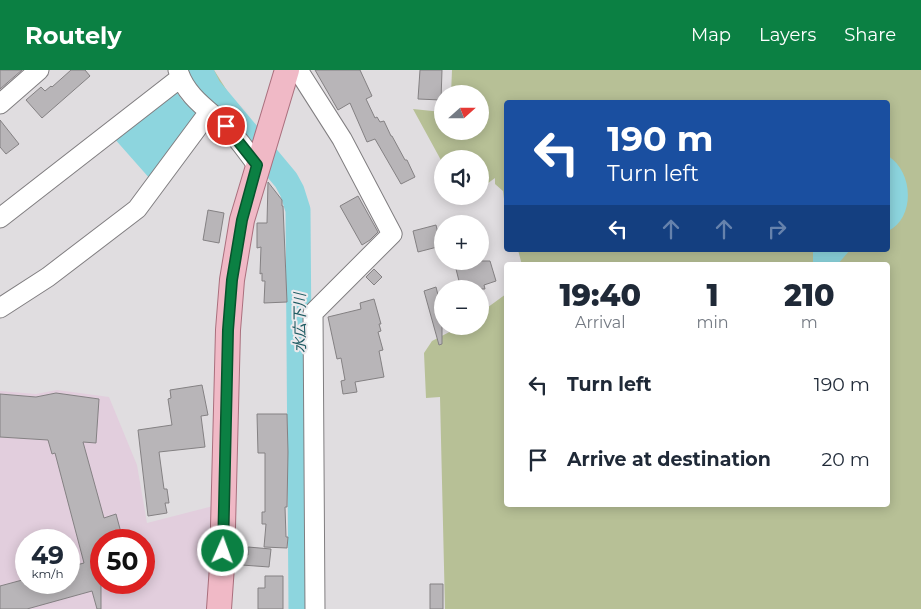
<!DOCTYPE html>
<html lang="en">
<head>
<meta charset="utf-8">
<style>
	:root { --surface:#fff; --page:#f6f6f7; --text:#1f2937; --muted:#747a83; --accent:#0b8043 }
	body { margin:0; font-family:Montserrat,"Noto Sans JP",sans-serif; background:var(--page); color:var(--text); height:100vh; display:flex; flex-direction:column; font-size:19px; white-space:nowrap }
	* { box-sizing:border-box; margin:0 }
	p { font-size:16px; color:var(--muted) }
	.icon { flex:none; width:28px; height:28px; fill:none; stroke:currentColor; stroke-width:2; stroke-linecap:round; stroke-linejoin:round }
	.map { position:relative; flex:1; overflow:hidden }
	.sheet { position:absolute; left:504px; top:192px; width:386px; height:245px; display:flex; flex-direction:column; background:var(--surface); border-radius:5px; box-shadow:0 2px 12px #0003 }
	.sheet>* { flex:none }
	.top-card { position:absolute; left:504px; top:30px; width:386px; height:152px; border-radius:5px; box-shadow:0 2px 12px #0003; background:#1a4fa0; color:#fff; overflow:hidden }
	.needle { width:32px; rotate:69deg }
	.buttons { position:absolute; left:434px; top:15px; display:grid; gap:10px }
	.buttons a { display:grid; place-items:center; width:55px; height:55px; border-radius:50%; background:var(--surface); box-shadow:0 2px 12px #0003; font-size:25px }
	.speed { position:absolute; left:15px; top:459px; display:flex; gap:10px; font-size:25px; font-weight:700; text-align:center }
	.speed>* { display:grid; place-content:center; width:65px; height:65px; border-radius:50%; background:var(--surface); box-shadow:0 2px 12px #0003; line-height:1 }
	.speed small { font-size:12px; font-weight:400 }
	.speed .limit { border:8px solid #d22; background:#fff; color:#111 }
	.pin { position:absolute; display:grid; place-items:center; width:42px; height:42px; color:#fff; margin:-21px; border:2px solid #fff; border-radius:50%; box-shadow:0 1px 5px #0007 }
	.me { position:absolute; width:55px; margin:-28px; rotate:2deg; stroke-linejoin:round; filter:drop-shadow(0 0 4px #0008) }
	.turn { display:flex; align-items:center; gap:18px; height:105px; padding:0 20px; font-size:22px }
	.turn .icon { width:65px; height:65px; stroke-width:2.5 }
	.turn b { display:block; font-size:35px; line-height:42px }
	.lanes { display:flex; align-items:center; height:48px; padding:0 20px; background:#0003; justify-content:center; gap:25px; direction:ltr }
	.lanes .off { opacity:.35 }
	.eta { display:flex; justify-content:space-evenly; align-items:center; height:85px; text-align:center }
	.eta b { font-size:30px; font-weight:800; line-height:35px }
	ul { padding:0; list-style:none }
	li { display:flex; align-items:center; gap:15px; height:75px; padding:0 20px }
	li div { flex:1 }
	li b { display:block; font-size:19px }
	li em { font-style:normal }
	header { display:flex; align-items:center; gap:30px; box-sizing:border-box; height:70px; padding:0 25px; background:var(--accent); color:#fff }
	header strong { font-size:24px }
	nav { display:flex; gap:28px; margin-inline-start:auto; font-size:18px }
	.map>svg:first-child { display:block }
	.commercial { fill:#e2cedd; fill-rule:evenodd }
	.green { fill:#b7c096 }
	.water { fill:#8dd5de }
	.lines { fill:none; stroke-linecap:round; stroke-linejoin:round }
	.river { stroke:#8dd5de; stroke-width:25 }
	.building { fill:#b8b5b8; stroke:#848183 }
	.minor-casing { stroke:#807e80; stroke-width:21 }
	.major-casing { stroke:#aa6f7d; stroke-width:26 }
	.minor { stroke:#fff; stroke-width:19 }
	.major { stroke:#f0b9c6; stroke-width:24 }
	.route-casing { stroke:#07532c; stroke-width:12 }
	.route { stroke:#0b8043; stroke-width:9 }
	.labels { text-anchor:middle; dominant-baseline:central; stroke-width:4; stroke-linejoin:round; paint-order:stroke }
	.water-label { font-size:15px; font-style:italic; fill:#1e5b62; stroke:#edeaed }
</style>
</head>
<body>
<header>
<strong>Routely</strong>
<nav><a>Map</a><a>Layers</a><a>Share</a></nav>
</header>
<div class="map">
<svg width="921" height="539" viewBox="0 0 921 539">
	<rect width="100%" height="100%" fill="#e0dde0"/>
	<path class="commercial" d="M57,320l52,7 28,68 10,58 70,-18 -5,104h-212v-218l36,3zM26,470h43v42h-43zM101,470h43v42h-43z"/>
	<path class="green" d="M204,0h10l17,27 27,33 -3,10 -31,-39z
		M452,0h469v539h-476l-5,-212 -14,1 -2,-45 8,-12 29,-15h19v-13l26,-19v211h382v-240h-366l-4,-15h370v-148h-382v113l-3,-24 -8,-7v-6l-15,11v-30h-38v3l-29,-53 29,3v19h38v-37h-29z"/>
	<path class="water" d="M175,19l7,11 18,14 -49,66 -38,-43z
		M888,86c25,15 28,61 0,75z
		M813,180h37l-13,15h-24z"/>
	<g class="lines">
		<path class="river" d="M200,0l9,18 77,92 6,11 6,19 3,399"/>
	</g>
	<path class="building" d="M0,0h22l-22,19z
		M71,0h14l5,6 -48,42 -16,-18 15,-13 4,4 6,-5 1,1z
		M315,0h45l12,26 -6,3 9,19 2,-1 3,5 4,-1 7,15h1l13,24h2l8,17 -14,7 -26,-45 -8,3 -17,-39 -12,7z
		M420,0h22l-1,30 -23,-1z
		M0,50l19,24 -13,10 -6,-7z
		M268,112l14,18v6h1l4,96 -23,1 1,-22h-3v-8l-2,1 1,-27 -4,1v-25h10z
		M358,126l20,36 -8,8 -8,5 -22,-39z
		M208,140l16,3 -5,30 -16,-3z
		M436,155l5,21 -23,6 -5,-21z
		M454,191h36l6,20 -12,4 1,4h-24z
		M374,199l8,8 -8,8 -8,-8z
		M436,217l6,24v33l-3,1 -15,-54z
		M374,229l7,25h-2l2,7 -3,1 5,18 -4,1 5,26 -29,5 2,10 -14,2 -2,-13 4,-1 -4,-22 -4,1 -9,-42 33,-8 -1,-6z
		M202,315l6,30 -7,1 4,31 -46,5 5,37h3l2,14h-4l2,10 -19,3 -10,-86 34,-5 -4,-26 3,-1 -1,-8z
		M56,323l43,6 -3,44 -13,-1 21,76 12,-4 7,26h-22v69h-4l-5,-18 -65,18h-27v-23l26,-7v3h43v-15l15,-4 -29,-110 -3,1 -4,-14 -48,-3v-43l36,3z
		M257,344h30l1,38 -1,55h-2l1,30h2l-1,11 -23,-1 2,-23h-4v-12h3v-59h-7z
		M248,477l23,2 -2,18 -27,-2 1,-10h5z
		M265,506h18v33h-25v-21h7z
		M430,514h13v25h-13z"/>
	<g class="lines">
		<defs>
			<path id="minor" d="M178,0c7,25 29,39 47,55 12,12 22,27 32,40
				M298,0l44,69 50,95 -79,79 2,296
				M0,34l39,-34
				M0,148l180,-140
				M0,238l48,-31 89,-68 72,-97"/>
			<path id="major" d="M219,539l3,-43 6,-236 4,-50 10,-60 45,-150"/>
		</defs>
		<use href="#minor" class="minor-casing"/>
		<use href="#major" class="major-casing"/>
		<use href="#minor" class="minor"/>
		<use href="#major" class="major"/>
	</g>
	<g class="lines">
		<defs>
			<path id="route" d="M223,481l5,-221 4,-50 10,-60 15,-55 -31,-39"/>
		</defs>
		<use href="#route" class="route-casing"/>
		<use href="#route" class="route"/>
	</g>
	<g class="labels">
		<g class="water-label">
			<text transform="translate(299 253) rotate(-90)">水広下川</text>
		</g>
	</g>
</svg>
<div class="buttons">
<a><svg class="needle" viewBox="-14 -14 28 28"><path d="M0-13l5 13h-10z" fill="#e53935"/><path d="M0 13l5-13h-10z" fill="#747a83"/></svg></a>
<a><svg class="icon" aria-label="sound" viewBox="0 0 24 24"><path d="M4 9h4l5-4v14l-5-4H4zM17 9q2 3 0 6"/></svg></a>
<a>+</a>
<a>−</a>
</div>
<div class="speed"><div>49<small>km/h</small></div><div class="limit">50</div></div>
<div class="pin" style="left:226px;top:56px;background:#d93025"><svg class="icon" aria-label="arrive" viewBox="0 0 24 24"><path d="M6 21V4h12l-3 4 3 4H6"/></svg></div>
<svg class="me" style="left:223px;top:481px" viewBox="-20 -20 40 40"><circle r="17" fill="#0b8043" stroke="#fff" stroke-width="3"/><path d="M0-11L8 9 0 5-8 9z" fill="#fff"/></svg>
<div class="top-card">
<div class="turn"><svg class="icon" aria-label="left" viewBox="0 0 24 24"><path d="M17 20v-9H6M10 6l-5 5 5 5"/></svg><div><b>190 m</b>Turn left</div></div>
<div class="lanes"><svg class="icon" aria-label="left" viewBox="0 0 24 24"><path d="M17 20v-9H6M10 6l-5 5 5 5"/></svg><svg class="icon off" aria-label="ahead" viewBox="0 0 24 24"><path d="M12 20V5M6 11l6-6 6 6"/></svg><svg class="icon off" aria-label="ahead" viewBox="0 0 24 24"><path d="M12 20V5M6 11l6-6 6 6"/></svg><svg class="icon off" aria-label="right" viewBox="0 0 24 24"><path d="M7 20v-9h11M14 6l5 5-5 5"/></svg></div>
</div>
<section class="sheet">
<div class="eta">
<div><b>19:40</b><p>Arrival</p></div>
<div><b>1</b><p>min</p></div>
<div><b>210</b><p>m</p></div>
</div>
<ul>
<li><svg class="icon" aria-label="left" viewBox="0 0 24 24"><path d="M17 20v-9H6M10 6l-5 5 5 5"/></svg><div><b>Turn left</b></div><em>190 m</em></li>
<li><svg class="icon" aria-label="arrive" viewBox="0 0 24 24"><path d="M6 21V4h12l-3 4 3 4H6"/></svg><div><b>Arrive at destination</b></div><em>20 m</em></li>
</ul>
</section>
</div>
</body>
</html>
